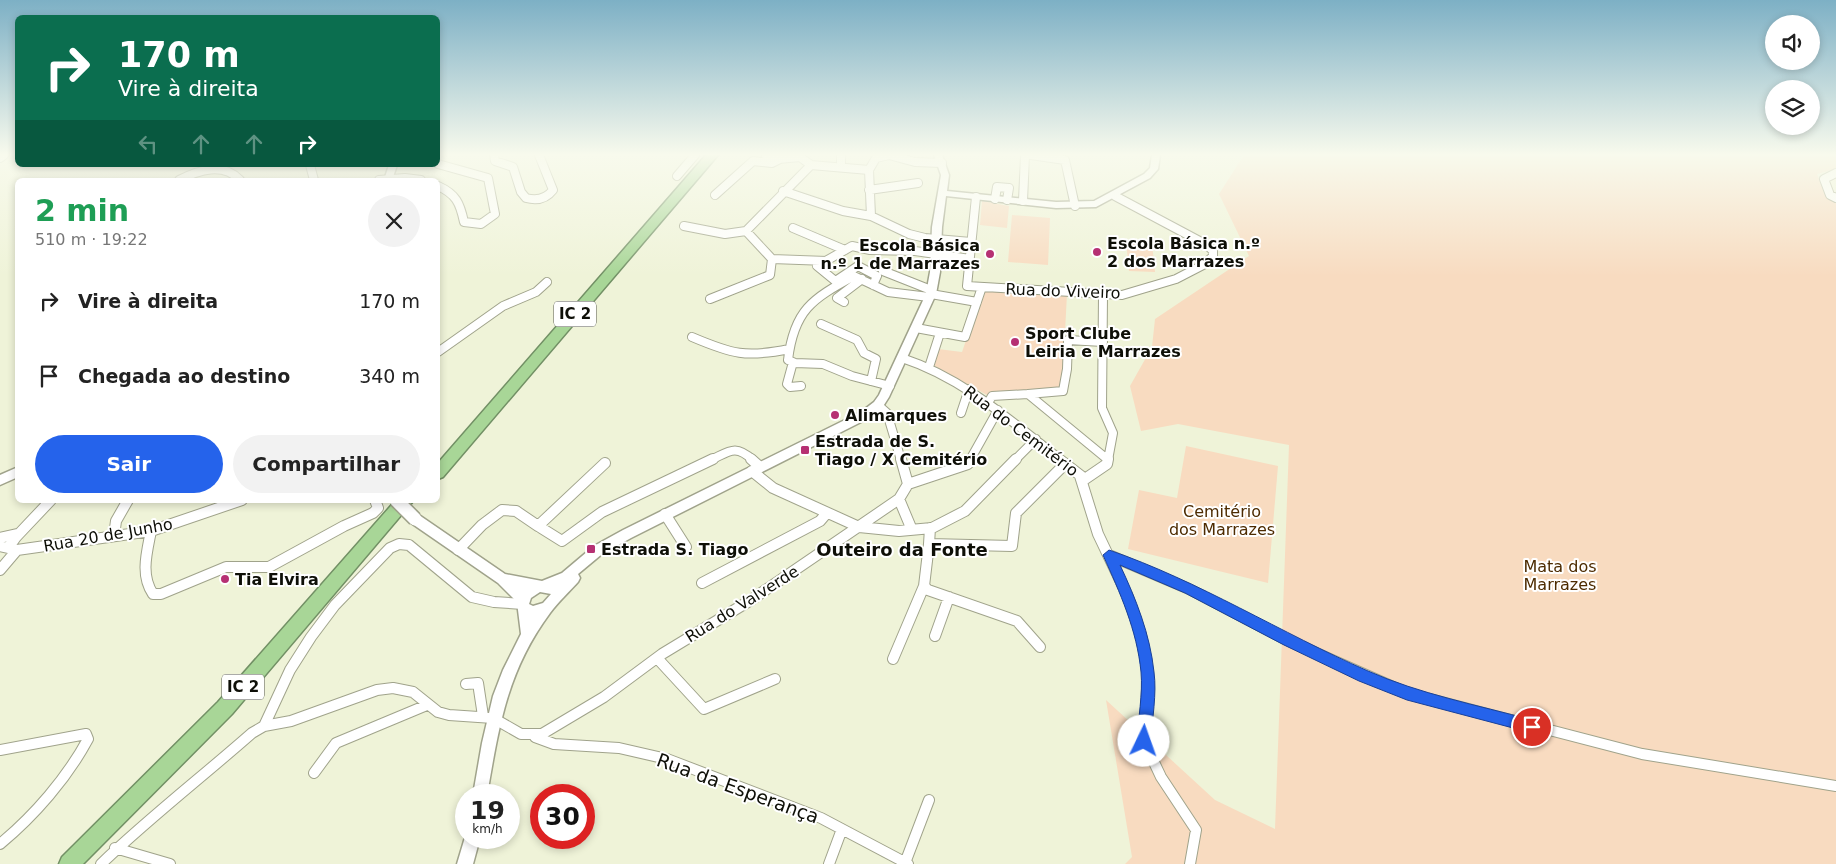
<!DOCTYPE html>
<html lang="pt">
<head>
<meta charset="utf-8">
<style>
	:root { --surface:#fff; --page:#f2f2f2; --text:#222; --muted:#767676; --accent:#2563eb }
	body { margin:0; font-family:"DejaVu Sans",sans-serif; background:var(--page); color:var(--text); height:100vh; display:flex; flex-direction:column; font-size:19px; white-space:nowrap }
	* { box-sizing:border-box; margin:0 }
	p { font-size:16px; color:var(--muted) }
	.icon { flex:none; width:28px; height:28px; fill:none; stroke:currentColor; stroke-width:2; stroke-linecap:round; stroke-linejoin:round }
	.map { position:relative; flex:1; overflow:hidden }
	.drawer { position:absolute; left:15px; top:178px; width:425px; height:325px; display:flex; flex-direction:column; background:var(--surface); border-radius:8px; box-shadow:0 2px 8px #0003 }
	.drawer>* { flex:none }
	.guide { position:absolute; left:15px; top:15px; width:425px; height:152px; border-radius:8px; box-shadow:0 2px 8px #0003; background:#0b6e4f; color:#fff; overflow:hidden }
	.controls { position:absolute; left:1765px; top:15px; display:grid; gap:10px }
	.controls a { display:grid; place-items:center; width:55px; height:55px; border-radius:50%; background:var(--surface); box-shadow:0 2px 8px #0003; font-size:25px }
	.speed { position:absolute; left:455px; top:784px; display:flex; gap:10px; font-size:25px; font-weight:700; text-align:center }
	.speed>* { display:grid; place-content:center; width:65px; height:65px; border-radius:50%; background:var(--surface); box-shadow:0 2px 8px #0003; line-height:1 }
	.speed small { font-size:12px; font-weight:400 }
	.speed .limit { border:8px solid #d22; background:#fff; color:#111 }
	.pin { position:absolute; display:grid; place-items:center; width:42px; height:42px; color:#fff; margin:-21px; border:2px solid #fff; border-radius:50%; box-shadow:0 1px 5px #0007 }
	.me { position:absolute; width:55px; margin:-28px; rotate:3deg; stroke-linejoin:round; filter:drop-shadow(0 0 4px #0008) }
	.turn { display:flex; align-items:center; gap:18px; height:105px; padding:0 20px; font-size:22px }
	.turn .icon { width:65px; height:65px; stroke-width:2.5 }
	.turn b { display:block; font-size:35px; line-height:42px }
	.lanes { display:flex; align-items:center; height:48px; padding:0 20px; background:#0003; justify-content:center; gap:25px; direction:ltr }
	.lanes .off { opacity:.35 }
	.round { display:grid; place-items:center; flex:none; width:52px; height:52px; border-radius:26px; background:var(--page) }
	.head { display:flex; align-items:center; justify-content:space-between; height:85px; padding:0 20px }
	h1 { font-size:30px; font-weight:700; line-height:38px; color:#1e9e55 }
	.action { display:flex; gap:10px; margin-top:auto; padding:10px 20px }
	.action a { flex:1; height:58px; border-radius:30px; background:var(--accent); color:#fff; font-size:20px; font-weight:700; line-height:58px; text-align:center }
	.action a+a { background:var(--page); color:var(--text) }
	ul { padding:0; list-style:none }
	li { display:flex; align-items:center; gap:15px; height:75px; padding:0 20px }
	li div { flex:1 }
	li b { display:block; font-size:19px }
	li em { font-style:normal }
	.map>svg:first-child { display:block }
	.green { fill:#f8dbc0 }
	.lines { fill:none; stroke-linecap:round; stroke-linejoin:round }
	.street-far1-casing { stroke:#a0a38b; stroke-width:10 }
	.street-casing { stroke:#a0a38b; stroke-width:12 }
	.secondary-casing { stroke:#a0a38b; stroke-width:3 }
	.highway-casing { stroke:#729065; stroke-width:3 }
	.street-far1 { stroke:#fff; stroke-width:8 }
	.street { stroke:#fff; stroke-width:10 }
	.secondary { fill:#fff; fill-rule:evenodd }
	.highway { fill:#a8d697; fill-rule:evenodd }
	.secondary-bridge-casing { stroke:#a0a38b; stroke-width:16; stroke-linecap:butt }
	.secondary-bridge { stroke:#fff; stroke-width:13 }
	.route { fill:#2563eb; stroke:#184099 }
	.poi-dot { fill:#b63073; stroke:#fff; stroke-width:2 }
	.labels { text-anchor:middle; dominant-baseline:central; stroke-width:4; stroke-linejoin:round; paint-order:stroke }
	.shield { fill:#fff; stroke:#565751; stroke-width:1 }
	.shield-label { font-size:15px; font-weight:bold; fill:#0e0f07 }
	.poi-label { font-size:16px; font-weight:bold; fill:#0e0f07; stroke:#fff; text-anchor:start }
	.street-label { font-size:16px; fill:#0e0f07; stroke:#fff }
	.park-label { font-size:16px; fill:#4d2b01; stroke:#fff }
	.neighbourhood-label { font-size:18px; font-weight:bold; fill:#0e0f07; stroke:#fff }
	.near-street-label { font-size:19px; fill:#0e0f07; stroke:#fff }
</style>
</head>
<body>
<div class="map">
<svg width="1836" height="864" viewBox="0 0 1836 864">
	<rect width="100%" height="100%" fill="#eff3d8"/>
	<path class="green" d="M1244,155h592v14l-19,5 9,23 10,3v664h-711l7,-7 -26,-157 109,100 60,29 14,-384 -111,-21 -37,7 -11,-45 22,-39 3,-28 94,-63 -30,-62z
		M982,201l27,5 -2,22 -27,-3z
		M1012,215l38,3 -2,47 -40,-3z
		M1126,242l26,1 3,29 -26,-1z
		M987,290l80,4 -5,95 -75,6 -54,-30 5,-16 24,3 21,-61z
		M1186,446l92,20 -10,117 -140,-34 11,-59 38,8z"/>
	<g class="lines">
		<defs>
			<path id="street-far1" d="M494,155l1,6 18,6 8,25 5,6c11,3 20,1 27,-8l-14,-35
				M766,155l12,4 22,-2 11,8
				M841,155v11
				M1031,155l34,5 10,46
				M0,158l4,-3
				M942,163l-27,-1 -26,-7 -13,3 -7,12 2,46 38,18 16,4 46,4
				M438,164l50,14 7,36 -14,10 -17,-2c-4,-19 -8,-28 -26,-36
				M310,165l4,15
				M1836,173l-12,6 6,16 6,3
				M677,176l18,-21
				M179,180c20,-10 44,-18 61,0
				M379,180l26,-2 16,2
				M869,190l49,-7
				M783,191l60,20 28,5
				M715,195l38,-34 19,2 8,-4
				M976,197l-9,89 155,9 54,-16 29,-15 8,-8v-5l-6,-6 -92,-49
				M995,199l2,-12 12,1 -2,12
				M1023,201l2,-46
				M684,226l41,8 21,-3 26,28 55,2
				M793,228l52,22
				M746,231l65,-66 58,5
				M883,271l48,19
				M837,280l21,-14 19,10 -4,9
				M839,284l-22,-18 35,-20 18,4 45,1 55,8
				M931,294l46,8
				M1103,295l-1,113 11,25 -5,27
				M710,299l60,-24 2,-16
				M844,302l-7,-4 25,-19
				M821,324l36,16 7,13 12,6 -5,22
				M916,328l49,9 17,-50
				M692,337c40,17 54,21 97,12
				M438,352l65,-46 33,-14 11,-10
				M902,358c61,20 109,63 159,102
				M793,362l-6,22 3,3 11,-1
				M929,367l11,-34
				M890,386l-38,-10 -29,-12 -28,-1 -7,-3c6,-50 24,-61 66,-84l34,16 41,5
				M1028,394l35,-3 4,-22 1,-29 35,2
				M988,403l4,-7 36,-2 79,65
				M878,405l9,8 14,47
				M961,413l8,-24
				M711,460c19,-9 24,-16 42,0
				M970,460l28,-50
				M1015,460l21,-21"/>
			<path id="street" d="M751,459l9,8
				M1059,459l26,20 22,-15 1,-5
				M752,471l21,17 86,39 40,4 33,-3 33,-17 51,-52
				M1080,476l18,58 30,63 13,38 7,38 -4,68 17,36 35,53 -6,34
				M908,484l60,-20 3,-5
				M899,499l13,31
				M665,514l21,33
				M538,526l24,15 40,-29 111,-53
				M930,528l-1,16 83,2 4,-33 49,-49
				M151,531c-4,21 -11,44 2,63h8l65,-27h43l75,-41 29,-13 5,-5 -3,-8
				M114,536l2,-15 12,-21
				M0,538l17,-4
				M929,544l-5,42 4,4 89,31 23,26
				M0,546l17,4 134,-19 91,-31
				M8,548l8,-11 35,-37
				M458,550l24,-25 20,-15 14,1 22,15 67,-63
				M1109,555l80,34 100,52 118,52 235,61 194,32
				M0,570l17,-20
				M702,583l118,-62 6,-7
				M935,636l14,-39
				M657,658l47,51 71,-30
				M893,659l31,-73
				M466,684l12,-1 5,33
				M264,726l26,-56 21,-33 24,-32 55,-57 9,-4 10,1 63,52 22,5 29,2
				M535,737l19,7 65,4 48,11 154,59 87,46
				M0,750l86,-16 2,5c-21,39 -54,77 -88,105
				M314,773l22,-30 91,-38
				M115,848l55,16
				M905,863l24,-63
				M101,864c48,-46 101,-87 151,-131l12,-7 27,-5 86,-31 16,-2 20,4 25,20 11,3 44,3 28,16h21l62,-37 58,-43 89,-54 148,-101 9,-15 -7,-25
				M829,864l13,-35"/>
			<path id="secondary" d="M934,155h8l7,20 -2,16 109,11 38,-1 50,-27 6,-6 2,-13h8l-2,14 -8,9 -54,29 -40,1 -110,-12 -4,31 -2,45 -4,22 -47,103 -7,11 -13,10 -238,120 -29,16 -24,20 2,4 -2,4c-9,10 -20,20 -28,31 -43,58 -51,113 -63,182h-14l9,-52 11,-47 10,-26 18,-36 -4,-32 -19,-19 -87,-60 -2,-4 2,-4 4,-1 4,1 86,59 37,7 20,-8 32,-27 29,-16 238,-118 13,-10 5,-7 47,-101 4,-22 2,-45 9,-52zM540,592l11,2 -8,9 -10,3 -4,-2 2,-6z
				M389,165h8l-5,15h-8z
				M18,467v10l-18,8v-10z
				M466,834v4h14l-7,26h-16z"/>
			<path id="highway" d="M706,155h12l-275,322 -5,2v-16z
				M396,500h18l-182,214 -149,150h-24l3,-7 156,-155z"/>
		</defs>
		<use href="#street-far1" class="street-far1-casing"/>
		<use href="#street" class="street-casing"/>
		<use href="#secondary" class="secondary-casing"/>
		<use href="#highway" class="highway-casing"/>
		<use href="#street-far1" class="street-far1"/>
		<use href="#street" class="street"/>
		<use href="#secondary" class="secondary"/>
		<use href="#highway" class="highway"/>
		<defs>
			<path id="secondary-bridge" d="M396,500l19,19"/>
		</defs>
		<use href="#secondary-bridge" class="secondary-bridge-casing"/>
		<use href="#secondary-bridge" class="secondary-bridge"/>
	</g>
	<linearGradient id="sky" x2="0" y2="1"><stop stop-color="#7db0c5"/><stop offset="0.56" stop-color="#f8faed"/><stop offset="1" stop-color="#f8faed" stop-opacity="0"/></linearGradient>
	<rect width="1836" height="276" fill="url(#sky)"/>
	<path class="route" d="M1109,550c90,31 172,83 259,121 52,23 109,34 164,49l5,2 2,5 -2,5 -5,1 -125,-33 -48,-19 -75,-36 -99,-52 -65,-28c16,34 30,69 34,107 3,22 -2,47 -3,69l-2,5 -5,2 -5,-2 -2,-5c1,-22 6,-47 4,-69 -4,-42 -21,-79 -38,-117z"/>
	<g class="poi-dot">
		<circle cx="1097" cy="252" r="5"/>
		<circle cx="990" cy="254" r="5"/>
		<circle cx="1015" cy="342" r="5"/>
		<circle cx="835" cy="415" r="5"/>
		<rect x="800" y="445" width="10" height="10" rx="2.5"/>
		<rect x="586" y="544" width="10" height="10" rx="2.5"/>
		<circle cx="225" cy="579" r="5"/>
	</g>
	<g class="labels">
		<g class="shield">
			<rect x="554" y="301.5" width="42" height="25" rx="4"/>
			<rect x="222" y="674.5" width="42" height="25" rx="4"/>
		</g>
		<g class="shield-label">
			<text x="575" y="314">IC 2</text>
			<text x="243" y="687">IC 2</text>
		</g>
		<g class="poi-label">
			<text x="1107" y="243">Escola Básica n.º<tspan x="1107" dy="18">2 dos Marrazes</tspan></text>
			<text x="980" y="245" text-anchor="end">Escola Básica<tspan x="980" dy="18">n.º 1 de Marrazes</tspan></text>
			<text x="1025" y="333">Sport Clube<tspan x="1025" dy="18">Leiria e Marrazes</tspan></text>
			<text x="845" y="415">Alimarques</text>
			<text x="815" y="441">Estrada de S.<tspan x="815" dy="18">Tiago / X Cemitério</tspan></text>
			<text x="601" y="549">Estrada S. Tiago</text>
			<text x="235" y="579">Tia Elvira</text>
		</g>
		<g class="street-label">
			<text transform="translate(1063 291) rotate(2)">Rua do Viveiro</text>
			<text transform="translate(1021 431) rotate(37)">Rua do Cemitério</text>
			<text transform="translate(108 535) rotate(-10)">Rua 20 de Junho</text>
			<text transform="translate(742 604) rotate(-32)">Rua do Valverde</text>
		</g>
		<g class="park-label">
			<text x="1222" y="511">Cemitério<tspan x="1222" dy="18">dos Marrazes</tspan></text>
			<text x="1560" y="566">Mata dos<tspan x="1560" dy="18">Marrazes</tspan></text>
		</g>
		<g class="neighbourhood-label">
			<text x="902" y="549">Outeiro da Fonte</text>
		</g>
		<g class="near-street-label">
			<text transform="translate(738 788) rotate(20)">Rua da Esperança</text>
		</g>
	</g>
</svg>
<div class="controls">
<a><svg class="icon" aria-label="sound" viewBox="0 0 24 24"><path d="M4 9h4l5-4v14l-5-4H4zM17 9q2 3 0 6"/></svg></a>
<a><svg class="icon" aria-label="layers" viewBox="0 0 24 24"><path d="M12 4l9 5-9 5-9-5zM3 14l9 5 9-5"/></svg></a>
</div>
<div class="speed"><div>19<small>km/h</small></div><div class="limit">30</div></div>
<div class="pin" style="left:1532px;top:727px;background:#d93025"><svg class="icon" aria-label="arrive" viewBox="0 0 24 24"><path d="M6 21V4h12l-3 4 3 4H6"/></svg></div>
<svg class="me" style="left:1144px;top:741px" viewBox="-20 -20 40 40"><circle r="19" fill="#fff"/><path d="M0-13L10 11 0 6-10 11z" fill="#2563eb"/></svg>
<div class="guide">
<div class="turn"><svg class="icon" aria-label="right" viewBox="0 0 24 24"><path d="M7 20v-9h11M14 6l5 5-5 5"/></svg><div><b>170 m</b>Vire à direita</div></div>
<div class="lanes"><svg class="icon off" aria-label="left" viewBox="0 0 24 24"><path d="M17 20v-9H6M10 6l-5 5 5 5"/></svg><svg class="icon off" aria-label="ahead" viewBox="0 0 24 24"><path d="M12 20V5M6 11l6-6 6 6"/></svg><svg class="icon off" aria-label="ahead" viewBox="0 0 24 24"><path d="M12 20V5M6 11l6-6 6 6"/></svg><svg class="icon" aria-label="right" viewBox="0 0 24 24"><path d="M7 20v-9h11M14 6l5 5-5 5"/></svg></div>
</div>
<section class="drawer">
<div class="head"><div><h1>2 min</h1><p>510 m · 19:22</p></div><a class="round"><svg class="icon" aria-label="close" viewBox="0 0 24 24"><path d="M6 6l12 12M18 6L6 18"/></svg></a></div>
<ul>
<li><svg class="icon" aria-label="right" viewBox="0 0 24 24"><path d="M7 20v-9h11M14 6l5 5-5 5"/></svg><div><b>Vire à direita</b></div><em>170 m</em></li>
<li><svg class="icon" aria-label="arrive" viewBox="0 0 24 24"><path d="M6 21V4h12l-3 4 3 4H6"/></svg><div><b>Chegada ao destino</b></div><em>340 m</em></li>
</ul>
<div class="action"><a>Sair</a><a>Compartilhar</a></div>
</section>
</div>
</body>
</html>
